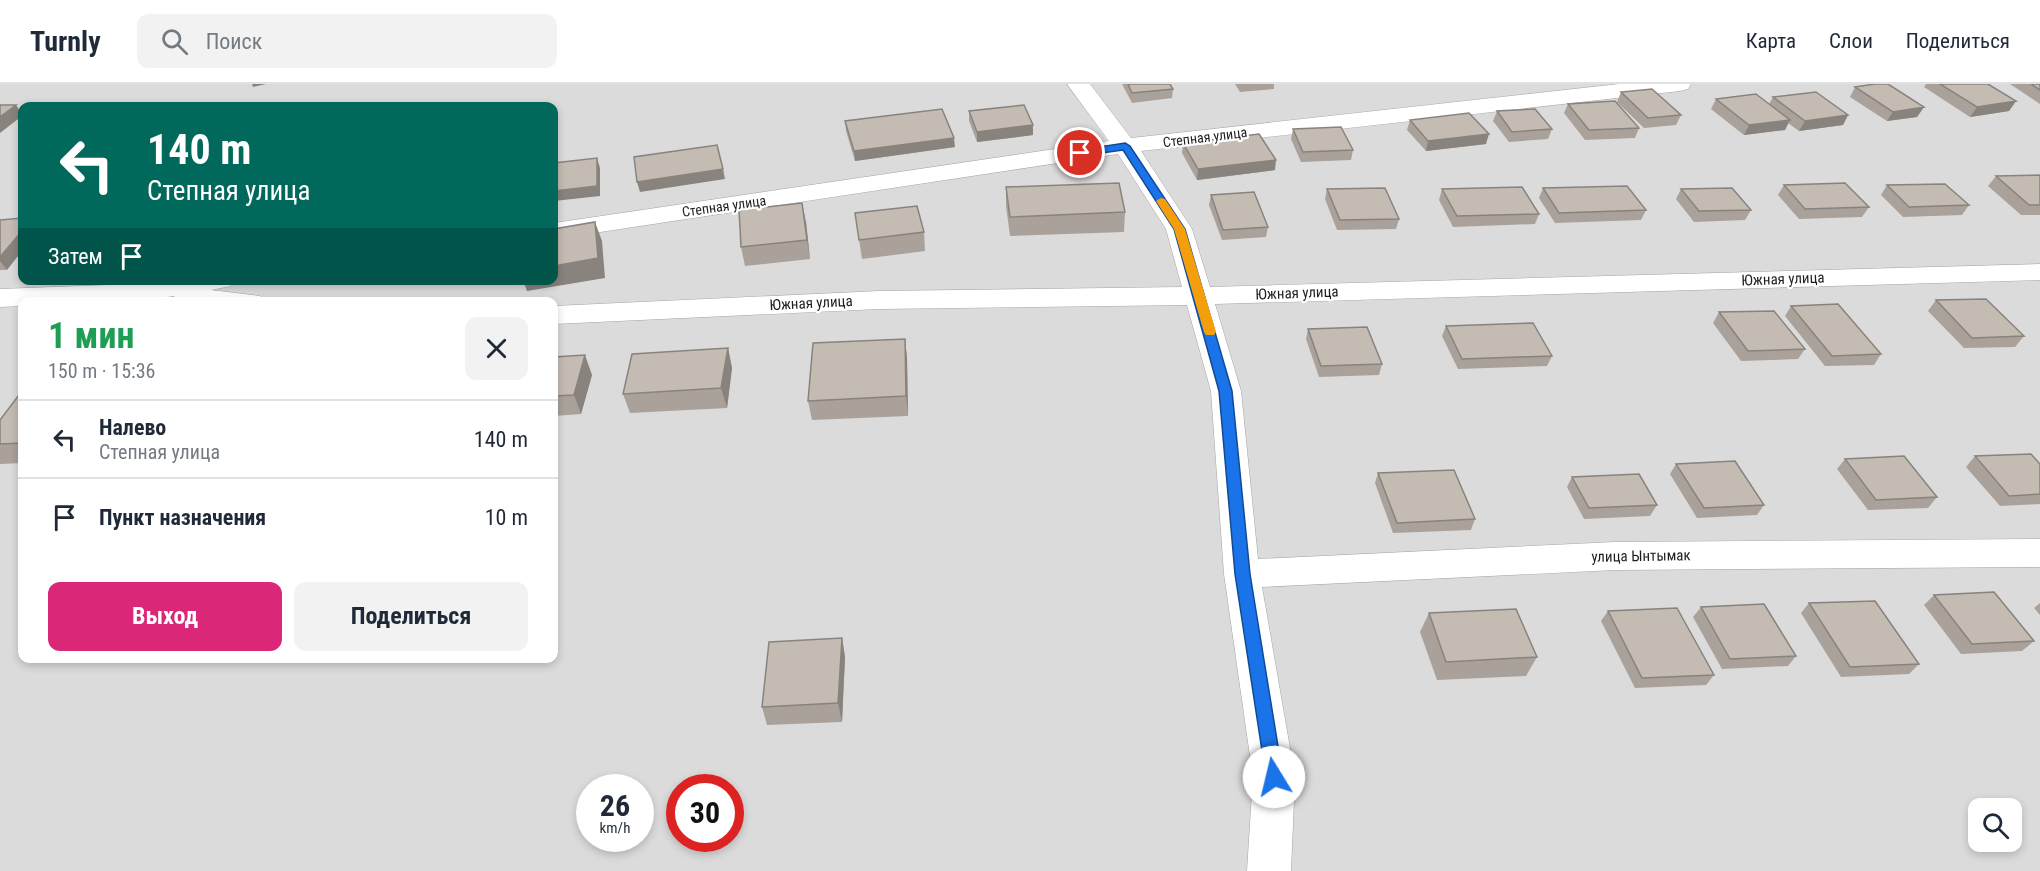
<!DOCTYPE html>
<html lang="ru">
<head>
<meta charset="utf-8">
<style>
	:root { --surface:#fff; --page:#f2f2f3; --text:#1f2937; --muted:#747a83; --line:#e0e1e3; --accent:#db2777 }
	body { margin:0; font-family:"Roboto Condensed",sans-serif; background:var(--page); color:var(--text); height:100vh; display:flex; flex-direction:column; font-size:22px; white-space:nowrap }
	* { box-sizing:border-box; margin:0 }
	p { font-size:20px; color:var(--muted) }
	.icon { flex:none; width:33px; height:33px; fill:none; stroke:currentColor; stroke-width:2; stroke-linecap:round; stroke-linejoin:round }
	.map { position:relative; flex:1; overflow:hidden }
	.side { position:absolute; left:18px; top:213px; width:540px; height:366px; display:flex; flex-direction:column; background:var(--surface); border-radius:12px; box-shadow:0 3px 9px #0003 }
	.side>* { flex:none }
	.banner { position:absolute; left:18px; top:18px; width:540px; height:183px; border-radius:12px; box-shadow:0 3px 9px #0003; background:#00695c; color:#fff; overflow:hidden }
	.buttons { position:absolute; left:1968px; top:714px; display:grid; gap:12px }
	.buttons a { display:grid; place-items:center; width:54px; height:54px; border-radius:12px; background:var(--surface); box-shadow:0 3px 9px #0003; font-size:30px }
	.speed { position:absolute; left:576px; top:690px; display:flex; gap:12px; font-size:30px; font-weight:700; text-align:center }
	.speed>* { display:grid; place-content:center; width:78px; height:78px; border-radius:50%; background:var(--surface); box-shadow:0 3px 9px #0003; line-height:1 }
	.speed small { font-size:15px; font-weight:400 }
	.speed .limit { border:9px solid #d22; background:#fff; color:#111 }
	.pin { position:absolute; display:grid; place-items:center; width:51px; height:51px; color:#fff; margin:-26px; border:3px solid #fff; border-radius:50%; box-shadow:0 2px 6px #0007 }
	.me { position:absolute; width:66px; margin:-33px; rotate:351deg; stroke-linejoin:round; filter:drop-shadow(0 0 4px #0008) }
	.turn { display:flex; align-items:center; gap:21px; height:126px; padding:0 30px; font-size:27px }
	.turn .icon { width:78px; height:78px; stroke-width:2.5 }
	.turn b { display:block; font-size:42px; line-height:51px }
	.then { display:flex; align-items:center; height:57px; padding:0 30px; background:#0003; gap:12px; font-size:22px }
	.round { display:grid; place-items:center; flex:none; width:63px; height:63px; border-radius:12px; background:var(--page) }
	.summary { display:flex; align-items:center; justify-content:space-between; height:102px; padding:0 30px }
	h1 { font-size:36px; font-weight:700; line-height:45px; color:#1e9e55 }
	.button { display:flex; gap:12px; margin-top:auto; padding:12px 30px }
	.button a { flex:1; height:69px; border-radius:12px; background:var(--accent); color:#fff; font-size:24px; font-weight:700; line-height:69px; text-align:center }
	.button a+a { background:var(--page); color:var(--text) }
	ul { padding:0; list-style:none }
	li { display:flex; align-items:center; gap:18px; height:78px; padding:0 30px; border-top:2px solid var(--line) }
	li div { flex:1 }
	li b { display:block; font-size:22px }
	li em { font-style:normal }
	header { display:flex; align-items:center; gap:36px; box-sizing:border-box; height:84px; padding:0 30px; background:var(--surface); border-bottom:2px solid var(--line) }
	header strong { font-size:28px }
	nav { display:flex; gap:33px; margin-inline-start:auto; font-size:21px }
	.search { width:420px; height:54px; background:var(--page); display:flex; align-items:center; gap:15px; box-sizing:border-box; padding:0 21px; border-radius:12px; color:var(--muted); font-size:22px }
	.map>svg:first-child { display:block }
	.residential { fill:#dcdbdb; fill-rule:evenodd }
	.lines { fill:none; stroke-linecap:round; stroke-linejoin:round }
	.minor-casing { stroke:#a5a5a5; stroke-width:1 }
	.minor { fill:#fff; fill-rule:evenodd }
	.wall { fill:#a9a19a }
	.shaded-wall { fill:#89837d }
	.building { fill:#c4bbb3; stroke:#89837d; stroke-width:1.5 }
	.route { fill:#1a73e8; stroke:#114b97; stroke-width:1.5 }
	.slow { fill:#f59e0b }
	.labels { text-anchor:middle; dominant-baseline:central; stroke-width:4.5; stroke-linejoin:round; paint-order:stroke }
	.far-street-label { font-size:14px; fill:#1e1e1e; stroke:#fff }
	.street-label { font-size:15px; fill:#1e1e1e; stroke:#fff }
</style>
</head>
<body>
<header>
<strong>Turnly</strong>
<div class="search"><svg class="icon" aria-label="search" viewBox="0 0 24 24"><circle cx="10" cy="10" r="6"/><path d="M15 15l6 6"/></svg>Поиск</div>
<nav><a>Карта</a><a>Слои</a><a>Поделиться</a></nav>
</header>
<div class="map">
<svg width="2040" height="787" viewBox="0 0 2040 787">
	<rect width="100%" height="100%" fill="#efece4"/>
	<path class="residential" d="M0,0h2040v787h-2040zM22,22h532v174h-532zM22,218h532v356h-532zM590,704h50v50h-50zM680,704h50v50h-50zM1978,724h34v34h-34z"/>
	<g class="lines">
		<defs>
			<path id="minor" d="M1067,0h23l41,54 488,-54h72l-3,5 -8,2 -539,60 51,78 18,58 830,-23v16l-825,24 26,87 17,168 357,-17 425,-3v28l-425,3 -353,17 33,190 -4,94h-44l6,-94 -29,-203 -13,-183 -24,-86 -308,4 -325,15v-18l325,-15 303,-4 -16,-58 -48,-75 -564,85v-16l555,-82z
				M160,196h74l-3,6 -20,4 49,6 4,6h-88l-2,-6 -39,6h-113v4l-22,1v-18l134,-5z"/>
		</defs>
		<use href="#minor" class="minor-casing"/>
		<use href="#minor" class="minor"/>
	</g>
	<path class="wall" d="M1122,0h48l3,5 -1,9 -40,5z
		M1235,0h39v5l-34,3z
		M1926,0h62l28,17 -7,10 -39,6 -46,-30z
		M2010,0h30v20z
		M1855,3l69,20 -7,10 -30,4 -37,-24z
		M1621,8l60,23 -5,10 -32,3 -27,-26z
		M1773,13l75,18 -5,10 -44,6 -11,-8 -3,7 -41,5 -33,-26 5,-10 53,5z
		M1568,20l71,24 -4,10 -50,2 -21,-27z
		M969,27l64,24 -56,7 -8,-21z
		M1497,27l55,18 -4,10 -39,3 -16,-21z
		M1410,36l76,24 -60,7 -19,-21z
		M845,37l110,26 -100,14 -9,-30z
		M1293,45l60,21 -2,10 -50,2 -10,-23z
		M1183,59l92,27 -78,10 -15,-27z
		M2040,91v40h-19l-33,-29 8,-10z
		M1784,101l85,22 -7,10 -63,2 -21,-24z
		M1887,101l82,20 -7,10 -59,2 -22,-22z
		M1006,103l119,25 -1,20 -114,4 -4,-30z
		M1543,104l103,22 -5,10 -86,3 -16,-25z
		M1327,105l72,30 -3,10 -59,1 -12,-31z
		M1442,105l97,25 -4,10 -82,3 -14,-27z
		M1681,105l70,21 -6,10 -51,2 -18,-23z
		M1211,111l57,32 -2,10 -44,3 -13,-35z
		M855,129l69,19 1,19 -63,8z
		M0,136l7,50h-7z
		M806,138l4,37 -65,7 -4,-19z
		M1936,216l88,36 -9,11 -51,1 -36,-37z
		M1791,222l90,48 -7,11 -49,1 -40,-50z
		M1719,228l86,37 -7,10 -57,2 -28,-38z
		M1446,242l106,30 -5,10 -89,3 -16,-33z
		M1308,245l74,35 -3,11 -60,2 -13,-38z
		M905,255l2,19 1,58 -96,4 -4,-19z
		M728,264l4,20 -5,40 -97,5 -7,-19z
		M554,273l38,18 -11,39 -27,2z
		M22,307v72l-22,1v-44z
		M1975,372l65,8v40l-40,2 -34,-39z
		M1845,375l92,38 -9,11 -60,2 -31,-41z
		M1676,380l88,41 -7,10 -60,3 -27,-44z
		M1378,389l97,46 -4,11 -78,3 -18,-50z
		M1572,393l85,28 -7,11 -66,3 -17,-32z
		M1934,511l100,46 -12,10 -61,3 -37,-49z
		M1809,519l110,61 -10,10 -68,3 -40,-64z
		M2040,519v12l-6,-7z
		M1701,523l95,49 -8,10 -66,3 -29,-52z
		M1608,527l106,64 -8,10 -71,3 -34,-67z
		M1429,529l108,44 -11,19 -89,4 -17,-48z
		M842,554l3,19 -3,65 -75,3 -5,-18z"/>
	<path class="shaded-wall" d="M252,0h14l-13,3z
		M2016,17l-7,10 -39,6 7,-10z
		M16,21l6,9v2l-22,17v-16z
		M1924,23l-7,10 -30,4 6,-9z
		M1848,31l-5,10 -44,6 6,-10z
		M1790,36l-5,10 -41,5 5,-10z
		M1033,41v10l-56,7v-10z
		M1489,50l-3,10 -60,7 2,-10z
		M954,54l1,9 -100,14 -1,-10z
		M597,74l3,10v28l-46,5v-10z
		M1276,76l-1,10 -78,10 1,-11z
		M723,85l2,10 -85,13 -3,-10z
		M802,119l4,19 4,37 -3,-19z
		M595,138l7,19 3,37 -78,13 -4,-11h31v-14z
		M22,147v20l-15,19 -7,-9v-4z
		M905,255l2,19 1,58 -2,-20z
		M728,264l4,20 -5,40 -6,-20z
		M585,271l7,20 -11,39 -7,-19z
		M842,554l3,19 -3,65 -4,-19z"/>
	<path class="building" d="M1128,0h42l3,5 -41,4z
		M1875,0h13l36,23 -31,5 -38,-25z
		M1940,0h48l28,17 -39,6z
		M2031,0h9v6z
		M1652,5l29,26 -33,3 -27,-26z
		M1816,8l32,23 -43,6 -32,-24z
		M1756,10l34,26 -41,5 -33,-26z
		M1615,17l24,27 -50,2 -21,-26z
		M0,21h16l-16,12z
		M1024,21l9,20 -56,7 -8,-21z
		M942,25l12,29 -100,13 -9,-30z
		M1535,25l17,20 -40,3 -15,-21z
		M1469,29l20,21 -61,7 -18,-21z
		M1341,43l12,23 -50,2 -10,-23z
		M1259,50l17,26 -78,9 -15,-26z
		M717,61l6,24 -86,13 -3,-25z
		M597,74v28l-43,5v-28z
		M2040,91v30h-11l-33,-29z
		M1119,99l6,29 -115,5 -4,-30z
		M1845,99l24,24 -64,2 -21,-24z
		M1945,100l24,21 -60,2 -22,-22z
		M1627,102l19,24 -87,3 -16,-25z
		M1522,103l17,27 -82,2 -15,-27z
		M1385,104l14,31 -59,1 -13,-31z
		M1732,104l19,22 -52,1 -18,-22z
		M1254,108l14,35 -45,3 -12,-35z
		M802,119l5,37 -66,7 -2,-37z
		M917,122l7,26 -65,8 -4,-27z
		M22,134v13l-22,26v-37z
		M595,138l3,36 -44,8v-37z
		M1986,215l38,37 -52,2 -36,-38z
		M1838,220l43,50 -49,2 -41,-50z
		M1774,227l31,38 -57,2 -29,-39z
		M1533,239l19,33 -90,3 -16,-33z
		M1367,243l15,37 -61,2 -13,-37z
		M905,255l1,57 -98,5 5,-58z
		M728,264l-7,40 -98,6 9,-40z
		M585,271l-11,40 -20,1v-39z
		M22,307v52l-22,1v-24z
		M2031,370l9,10v30l-31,2 -34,-40z
		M1904,372l33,41 -61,3 -31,-41z
		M1735,377l29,44 -60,3 -28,-44z
		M1454,386l21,49 -78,4 -19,-50z
		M1639,390l18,31 -68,3 -17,-31z
		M1994,508l40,49 -62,3 -38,-49z
		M1875,517l44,63 -69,3 -41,-64z
		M1764,520l32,52 -66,3 -29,-52z
		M1677,524l37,67 -72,3 -34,-67z
		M1516,525l21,48 -91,5 -17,-49z
		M842,554l-4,65 -76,4 7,-65z"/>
	<path class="route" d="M1125,59l5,3 55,83 47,162 18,183 33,203 -3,5 -6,2 -6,-2 -2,-5 -31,-203 -16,-183 -45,-162 -51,-79 -43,6 -5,-3 5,-3z"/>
	<path class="slow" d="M1161,114l4,1 20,30 31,103 -2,3h-8l-2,-3 -30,-103 -18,-28z"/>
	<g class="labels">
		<g class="far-street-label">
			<text transform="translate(1205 53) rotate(-7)">Степная улица</text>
			<text transform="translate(724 122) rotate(-8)">Степная улица</text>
		</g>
		<g class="street-label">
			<text transform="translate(1783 195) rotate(-2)">Южная улица</text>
			<text transform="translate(1297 209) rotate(-2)">Южная улица</text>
			<text transform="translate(811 219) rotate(-3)">Южная улица</text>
			<text transform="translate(1641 472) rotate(-1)">улица Ынтымак</text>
		</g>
	</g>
</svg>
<div class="buttons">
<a><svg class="icon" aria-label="search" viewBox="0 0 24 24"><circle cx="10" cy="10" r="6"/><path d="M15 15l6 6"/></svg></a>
</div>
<div class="speed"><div>26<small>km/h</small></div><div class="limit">30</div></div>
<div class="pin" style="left:1080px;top:69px;background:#d93025"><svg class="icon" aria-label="arrive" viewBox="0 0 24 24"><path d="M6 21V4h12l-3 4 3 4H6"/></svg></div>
<svg class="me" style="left:1274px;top:693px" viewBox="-20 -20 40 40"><circle r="19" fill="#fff"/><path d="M0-13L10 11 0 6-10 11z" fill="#1a73e8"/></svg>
<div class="banner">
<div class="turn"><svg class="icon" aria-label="left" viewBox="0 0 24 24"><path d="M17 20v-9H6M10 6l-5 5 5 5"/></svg><div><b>140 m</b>Степная улица</div></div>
<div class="then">Затем<svg class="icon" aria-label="arrive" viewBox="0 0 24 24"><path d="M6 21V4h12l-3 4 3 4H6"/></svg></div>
</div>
<section class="side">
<div class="summary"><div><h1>1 мин</h1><p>150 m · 15:36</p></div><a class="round"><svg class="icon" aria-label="close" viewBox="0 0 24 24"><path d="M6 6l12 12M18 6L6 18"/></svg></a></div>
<ul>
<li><svg class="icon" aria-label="left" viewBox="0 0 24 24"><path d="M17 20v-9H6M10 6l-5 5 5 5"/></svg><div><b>Налево</b><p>Степная улица</p></div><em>140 m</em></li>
<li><svg class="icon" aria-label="arrive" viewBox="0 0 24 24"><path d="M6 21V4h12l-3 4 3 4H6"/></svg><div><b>Пункт назначения</b></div><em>10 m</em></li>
</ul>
<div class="button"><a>Выход</a><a>Поделиться</a></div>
</section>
</div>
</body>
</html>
